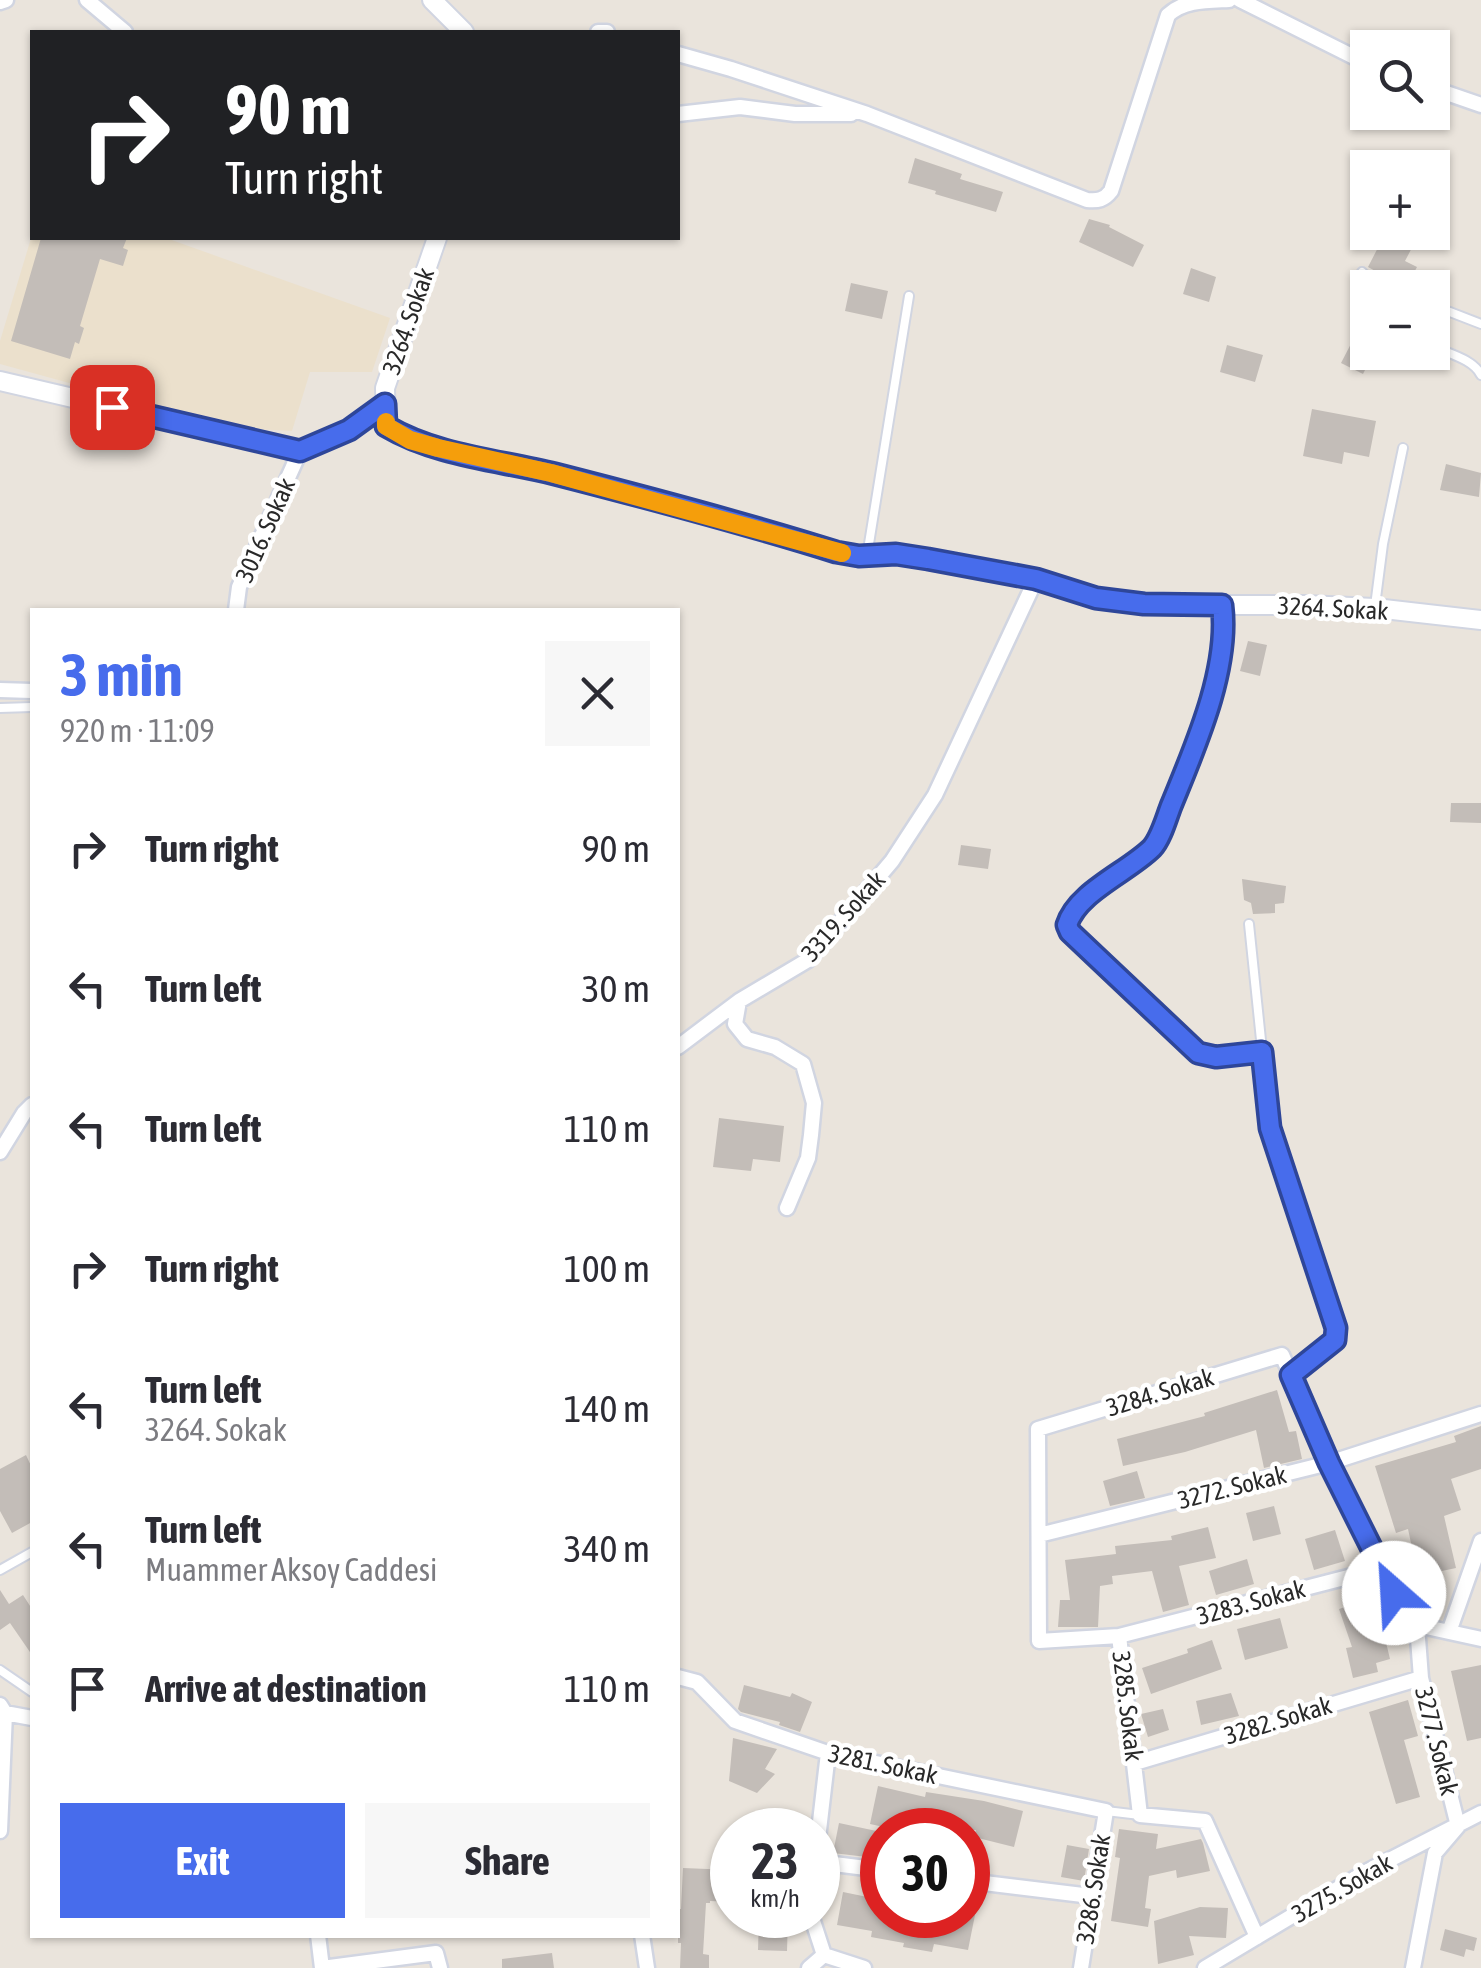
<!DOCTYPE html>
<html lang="en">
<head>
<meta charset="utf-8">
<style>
	:root { --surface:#fff; --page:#f7f7f7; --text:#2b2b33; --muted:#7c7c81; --accent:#476cec }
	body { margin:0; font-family:"Asap Condensed",sans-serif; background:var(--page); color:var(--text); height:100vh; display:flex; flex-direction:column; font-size:38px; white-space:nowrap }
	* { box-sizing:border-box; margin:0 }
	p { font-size:32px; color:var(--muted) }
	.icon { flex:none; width:55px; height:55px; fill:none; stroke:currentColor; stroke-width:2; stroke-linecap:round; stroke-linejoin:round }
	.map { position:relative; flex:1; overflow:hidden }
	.side { position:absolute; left:30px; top:608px; width:650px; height:1330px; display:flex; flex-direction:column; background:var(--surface); border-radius:0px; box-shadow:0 2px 8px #0004 }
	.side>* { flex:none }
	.guide { position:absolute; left:30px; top:30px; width:650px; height:210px; border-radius:0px; box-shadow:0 2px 8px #0004; background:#202124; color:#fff; overflow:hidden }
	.tools { position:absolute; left:1350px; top:30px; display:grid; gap:20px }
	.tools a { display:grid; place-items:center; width:100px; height:100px; border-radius:0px; background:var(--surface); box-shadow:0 2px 8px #0004; font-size:50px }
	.speed { position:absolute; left:710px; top:1808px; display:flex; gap:20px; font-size:50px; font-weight:700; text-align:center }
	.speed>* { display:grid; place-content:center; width:130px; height:130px; border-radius:50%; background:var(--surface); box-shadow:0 2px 8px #0004; line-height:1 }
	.speed small { font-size:25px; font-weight:400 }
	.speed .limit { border:15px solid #d22; background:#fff; color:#111 }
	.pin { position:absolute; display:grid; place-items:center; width:85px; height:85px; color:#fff; margin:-42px; border-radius:20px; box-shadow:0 5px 15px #0006 }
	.me { position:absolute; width:110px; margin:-55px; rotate:334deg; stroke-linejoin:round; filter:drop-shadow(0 0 8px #0008) }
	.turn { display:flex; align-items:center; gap:35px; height:210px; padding:0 30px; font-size:45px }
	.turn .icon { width:130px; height:130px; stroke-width:2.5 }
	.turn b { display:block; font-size:70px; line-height:85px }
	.round { display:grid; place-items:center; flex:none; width:105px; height:105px; border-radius:0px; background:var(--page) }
	.overview { display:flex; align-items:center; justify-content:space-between; height:170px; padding:0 30px }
	h1 { font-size:60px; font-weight:700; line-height:75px; color:var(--accent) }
	.cta { display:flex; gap:20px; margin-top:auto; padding:20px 30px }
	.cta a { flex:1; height:115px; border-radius:0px; background:var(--accent); color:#fff; font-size:40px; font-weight:700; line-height:115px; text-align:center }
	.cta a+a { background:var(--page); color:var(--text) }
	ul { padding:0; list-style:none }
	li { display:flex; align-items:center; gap:30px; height:140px; padding:0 30px }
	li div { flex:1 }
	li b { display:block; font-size:38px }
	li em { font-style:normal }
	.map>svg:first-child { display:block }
	.education { fill:#ebe0cc }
	.building { fill:#c3bdb8 }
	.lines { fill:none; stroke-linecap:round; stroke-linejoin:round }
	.service-casing { stroke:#d1d5e1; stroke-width:12 }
	.minor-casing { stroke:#d1d5e1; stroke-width:19 }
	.tertiary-casing { stroke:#d1d5e1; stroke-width:22 }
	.service { stroke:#fff; stroke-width:8 }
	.minor { stroke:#fff; stroke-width:14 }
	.tertiary { stroke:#fff; stroke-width:18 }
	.route-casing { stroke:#2e4699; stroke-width:25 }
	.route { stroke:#476cec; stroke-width:18 }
	.slow { stroke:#f59e0b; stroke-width:18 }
	.labels { text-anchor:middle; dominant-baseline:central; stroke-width:9; stroke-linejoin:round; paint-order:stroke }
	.street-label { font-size:25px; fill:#292929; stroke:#fff }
</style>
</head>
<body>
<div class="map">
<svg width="1481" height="1968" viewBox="0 0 1481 1968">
	<rect width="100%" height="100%" fill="#eae4dc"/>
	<path class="education" d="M32,235v3h134l224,80 -18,54h-62l-18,59 -59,-3 -233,-64v-23z"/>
	<path class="building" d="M915,158l47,16 -2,5 43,13 -7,20 -61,-18 1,-3 -28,-8z
		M1089,219l21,6 -1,2 35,18 -11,22 -54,-25z
		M1386,232h16l14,8 -11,21 12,6 -11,21 -38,-21z
		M41,238h86l-4,10 5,2 -5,16 -23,-7 -20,67 4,2 -5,16 -4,-2 -5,17 -59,-18z
		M1191,268l25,9 -7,25 -26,-8z
		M851,283l37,8 -6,28 -37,-8z
		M1368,311v41h6l-11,22 -22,-11z
		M1227,345l36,10 -8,27 -35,-10z
		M1312,409l64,12 -7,36 -25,-5 -2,12 -39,-8z
		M1446,464l35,9 -2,24 -39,-7z
		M1248,641l19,4 -7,31 -20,-5z
		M1451,803h30v20l-31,-1z
		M961,845l30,4 -3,20 -30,-4z
		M1242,879l44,7 -2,17 -9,1v9l-22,1 -2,-11 -7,-3z
		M719,1118l65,8 -4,36 -27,-3 -2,12 -38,-4z
		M1277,1390l12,42 7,-1 6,28 -38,9 -8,-38 -71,22 -62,14 -6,-27 88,-23 -1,-3z
		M1481,1426v43l-30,10 10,31 -17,6 12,52 -38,8 -10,-47 -12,4 -21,-67 81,-24 -2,-6z
		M26,1455l6,13v54l-20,11 -12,-22v-42z
		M1137,1471l8,27 -35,8 -7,-25z
		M1274,1506l7,28 -28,7 -7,-28z
		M1208,1527l8,31 -37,8 10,39 -26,7 -11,-41 -40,5 1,8 -13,2 -2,41h-40l2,-27h10l-5,-40 51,-6 -1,-8 57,-6 -1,-4z
		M1335,1530l10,31 -31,9 -9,-31z
		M1247,1559l7,25 -38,11 -7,-24z
		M0,1590l9,14 14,-9 9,14v46l-22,-32 -10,7z
		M1370,1599l11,36 3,-1 6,25 -14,4 2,9 -25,6 -7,-30 6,-1 -13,-38z
		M1280,1618l8,30 -43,12 -8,-31z
		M1212,1640l10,29 -71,25 -9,-26 46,-15 -1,-4z
		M1481,1665v73l-14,3 -16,-70z
		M744,1685l46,12 2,-4 20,9 -12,30 -21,-7 1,-3 -39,-10 -3,-3z
		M1231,1693l8,23 -38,9 -5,-24z
		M1408,1700l10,36 -14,4 16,57 -24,7 -27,-92z
		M1163,1709l6,21 -21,7 -7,-23z
		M733,1738l44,11 -12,20 10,5 -18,19 -28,-12z
		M878,1786l47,11 1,-5 58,9 39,10 -9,36 -40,-10 2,-7h-26l-50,-9 -2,9 -28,-6z
		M839,1823l42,9 -6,26 -42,-5z
		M1119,1829l39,5 -2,15 45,-10 2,4 7,28 -33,7 -1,-8 -27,6 -4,32 6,1 -3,18 -37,-6 9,-63 -5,-1z
		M1067,1845l22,4 -5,32 -23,-4z
		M683,1868l49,2v32l-22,-1v2h-4l-3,51 6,1v13h-29l1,-25h-3v-34h3z
		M843,1892l39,8v15h93l-7,35 -34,-6 -2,8 -29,-5 1,-4 -33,-6 1,-6 -35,-6z
		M1200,1907l28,1 -2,30 -37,-2 5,19 -36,9 -4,-43z
		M759,1916l29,1 -1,34 -29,-1z
		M1445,1929l32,9 -3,13 -8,-2 -2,8 -24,-7z
		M552,1953l2,15h-52v-9z"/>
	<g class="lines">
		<defs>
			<path id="service" d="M1362,272l14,16
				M1432,309l18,3 31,12
				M1432,346c17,8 41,13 49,29
				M867,556l42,-260
				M1222,605c8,64 -27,142 -51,201 -5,13 -10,32 -19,42 -24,24 -74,44 -85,77l3,7 128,121 18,4 46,-5
				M1375,606l8,-62 20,-96
				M0,708l32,-1
				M1249,924l21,203 66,201 -1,12 -44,35
				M0,1570l32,-18
				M0,1670l32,22
				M1106,1811l34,4"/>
			<path id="minor" d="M87,0l38,32
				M1240,0l128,64
				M0,2l6,-2
				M598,32h9
				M678,54l53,15 136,45 220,86c11,1 17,0 24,-9l57,-176c16,-15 39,-14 61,-15
				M1432,88l49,17
				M678,114l62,-7 55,7h56
				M236,610l3,-23 61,-136
				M0,690l32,1
				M678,1047l61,-46
				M0,1152l24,-39 8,-8
				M787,1208l21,-50 3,-23 3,-32 -11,-39 -28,-17 -28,-8 -12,-15 4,-23 69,-41 84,-99 43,-66 101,-216
				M1039,1535l290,-72 152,-49
				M1383,1568l-264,68 -80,5 -1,-212 244,-74 47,108 65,130 23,32 4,53 37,148 -23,27 -22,115
				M1417,1625l64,14
				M1449,1632l32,-91
				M1119,1636l21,179 65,6 52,116
				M678,1677l19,5 38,39 93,32 278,58 -25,157
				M0,1705l5,8 -5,118
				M5,1713l27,5
				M1135,1763l286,-85
				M818,1839l10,-86
				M818,1862l64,8
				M968,1881l123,15
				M811,1915l13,40
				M318,1935l4,33
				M642,1935l5,33
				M824,1955l40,13
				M322,1968l114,-15 4,15
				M809,1968l15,-13
				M1205,1968l159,-95 117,-60"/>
			<path id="tertiary" d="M432,0l32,32
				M437,238l-52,150 1,38 24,14 28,8 113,25 286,79 22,5 37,-3 140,25 61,19 47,7h161l70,3 106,12
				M0,381l300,70 49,-21 36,-26"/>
		</defs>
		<use href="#service" class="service-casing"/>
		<use href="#minor" class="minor-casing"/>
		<use href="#tertiary" class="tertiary-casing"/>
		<use href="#service" class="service"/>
		<use href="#minor" class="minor"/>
		<use href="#tertiary" class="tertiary"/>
	</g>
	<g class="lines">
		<defs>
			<path id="route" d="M112,407l188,44 49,-21 36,-26 1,22c51,30 112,34 169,48 94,24 189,49 281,78l23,4 37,-2 32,5 108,20 60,19 48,6 78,1c8,64 -27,142 -51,201 -5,13 -10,32 -19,42 -24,24 -75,44 -85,77l3,7 128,121 18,4 46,-5 8,76 66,200 -1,12 -44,35 38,88 65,130"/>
		</defs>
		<use href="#route" class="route-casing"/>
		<use href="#route" class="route"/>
		<path class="slow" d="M386,422v4l24,14 28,8 113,25 291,80"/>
	</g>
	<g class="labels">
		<g class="street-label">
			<text transform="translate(408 321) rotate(-71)">3264. Sokak</text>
			<text transform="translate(265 530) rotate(-66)">3016. Sokak</text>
			<text transform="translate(1333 608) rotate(3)">3264. Sokak</text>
			<text transform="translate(843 916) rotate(-48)">3319. Sokak</text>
			<text transform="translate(1160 1392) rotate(-17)">3284. Sokak</text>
			<text transform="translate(1232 1487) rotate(-14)">3272. Sokak</text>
			<text transform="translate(1251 1602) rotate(-15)">3283. Sokak</text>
			<text transform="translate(1128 1706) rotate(83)">3285. Sokak</text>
			<text transform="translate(1278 1720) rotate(-17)">3282. Sokak</text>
			<text transform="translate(1437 1741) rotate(76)">3277. Sokak</text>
			<text transform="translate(883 1764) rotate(12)">3281. Sokak</text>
			<text transform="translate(1342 1888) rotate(-30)">3275. Sokak</text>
			<text transform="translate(1093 1889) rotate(-81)">3286. Sokak</text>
		</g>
	</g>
</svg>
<div class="tools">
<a><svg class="icon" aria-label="search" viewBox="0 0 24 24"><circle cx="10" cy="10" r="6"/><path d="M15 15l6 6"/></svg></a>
<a>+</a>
<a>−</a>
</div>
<div class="speed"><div>23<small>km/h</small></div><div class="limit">30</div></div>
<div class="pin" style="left:112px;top:407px;background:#d93025"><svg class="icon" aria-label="arrive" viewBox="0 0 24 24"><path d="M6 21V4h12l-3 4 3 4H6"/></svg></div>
<svg class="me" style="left:1394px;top:1593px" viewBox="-20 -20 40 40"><circle r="19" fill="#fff"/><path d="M0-13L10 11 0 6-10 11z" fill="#476cec"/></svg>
<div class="guide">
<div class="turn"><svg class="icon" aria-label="right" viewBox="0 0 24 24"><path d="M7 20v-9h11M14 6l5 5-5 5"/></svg><div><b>90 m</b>Turn right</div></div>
</div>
<section class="side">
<div class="overview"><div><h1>3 min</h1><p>920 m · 11:09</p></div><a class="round"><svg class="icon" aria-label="close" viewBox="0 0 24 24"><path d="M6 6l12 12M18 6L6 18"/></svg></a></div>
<ul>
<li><svg class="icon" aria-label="right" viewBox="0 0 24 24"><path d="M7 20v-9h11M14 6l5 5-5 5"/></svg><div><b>Turn right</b></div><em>90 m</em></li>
<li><svg class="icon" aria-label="left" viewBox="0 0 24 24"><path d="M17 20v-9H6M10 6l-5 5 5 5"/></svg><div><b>Turn left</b></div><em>30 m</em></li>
<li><svg class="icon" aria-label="left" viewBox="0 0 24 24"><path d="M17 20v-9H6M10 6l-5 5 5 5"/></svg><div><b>Turn left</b></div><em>110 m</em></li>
<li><svg class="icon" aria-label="right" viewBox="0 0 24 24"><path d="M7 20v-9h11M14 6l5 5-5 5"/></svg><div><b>Turn right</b></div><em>100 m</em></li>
<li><svg class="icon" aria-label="left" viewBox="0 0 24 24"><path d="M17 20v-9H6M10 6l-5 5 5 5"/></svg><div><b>Turn left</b><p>3264. Sokak</p></div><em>140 m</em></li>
<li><svg class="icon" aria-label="left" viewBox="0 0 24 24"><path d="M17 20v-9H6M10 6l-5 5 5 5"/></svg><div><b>Turn left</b><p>Muammer Aksoy Caddesi</p></div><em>340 m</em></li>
<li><svg class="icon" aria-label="arrive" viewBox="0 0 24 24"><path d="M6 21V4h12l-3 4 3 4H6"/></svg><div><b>Arrive at destination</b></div><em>110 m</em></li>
</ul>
<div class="cta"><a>Exit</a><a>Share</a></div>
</section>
</div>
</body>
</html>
